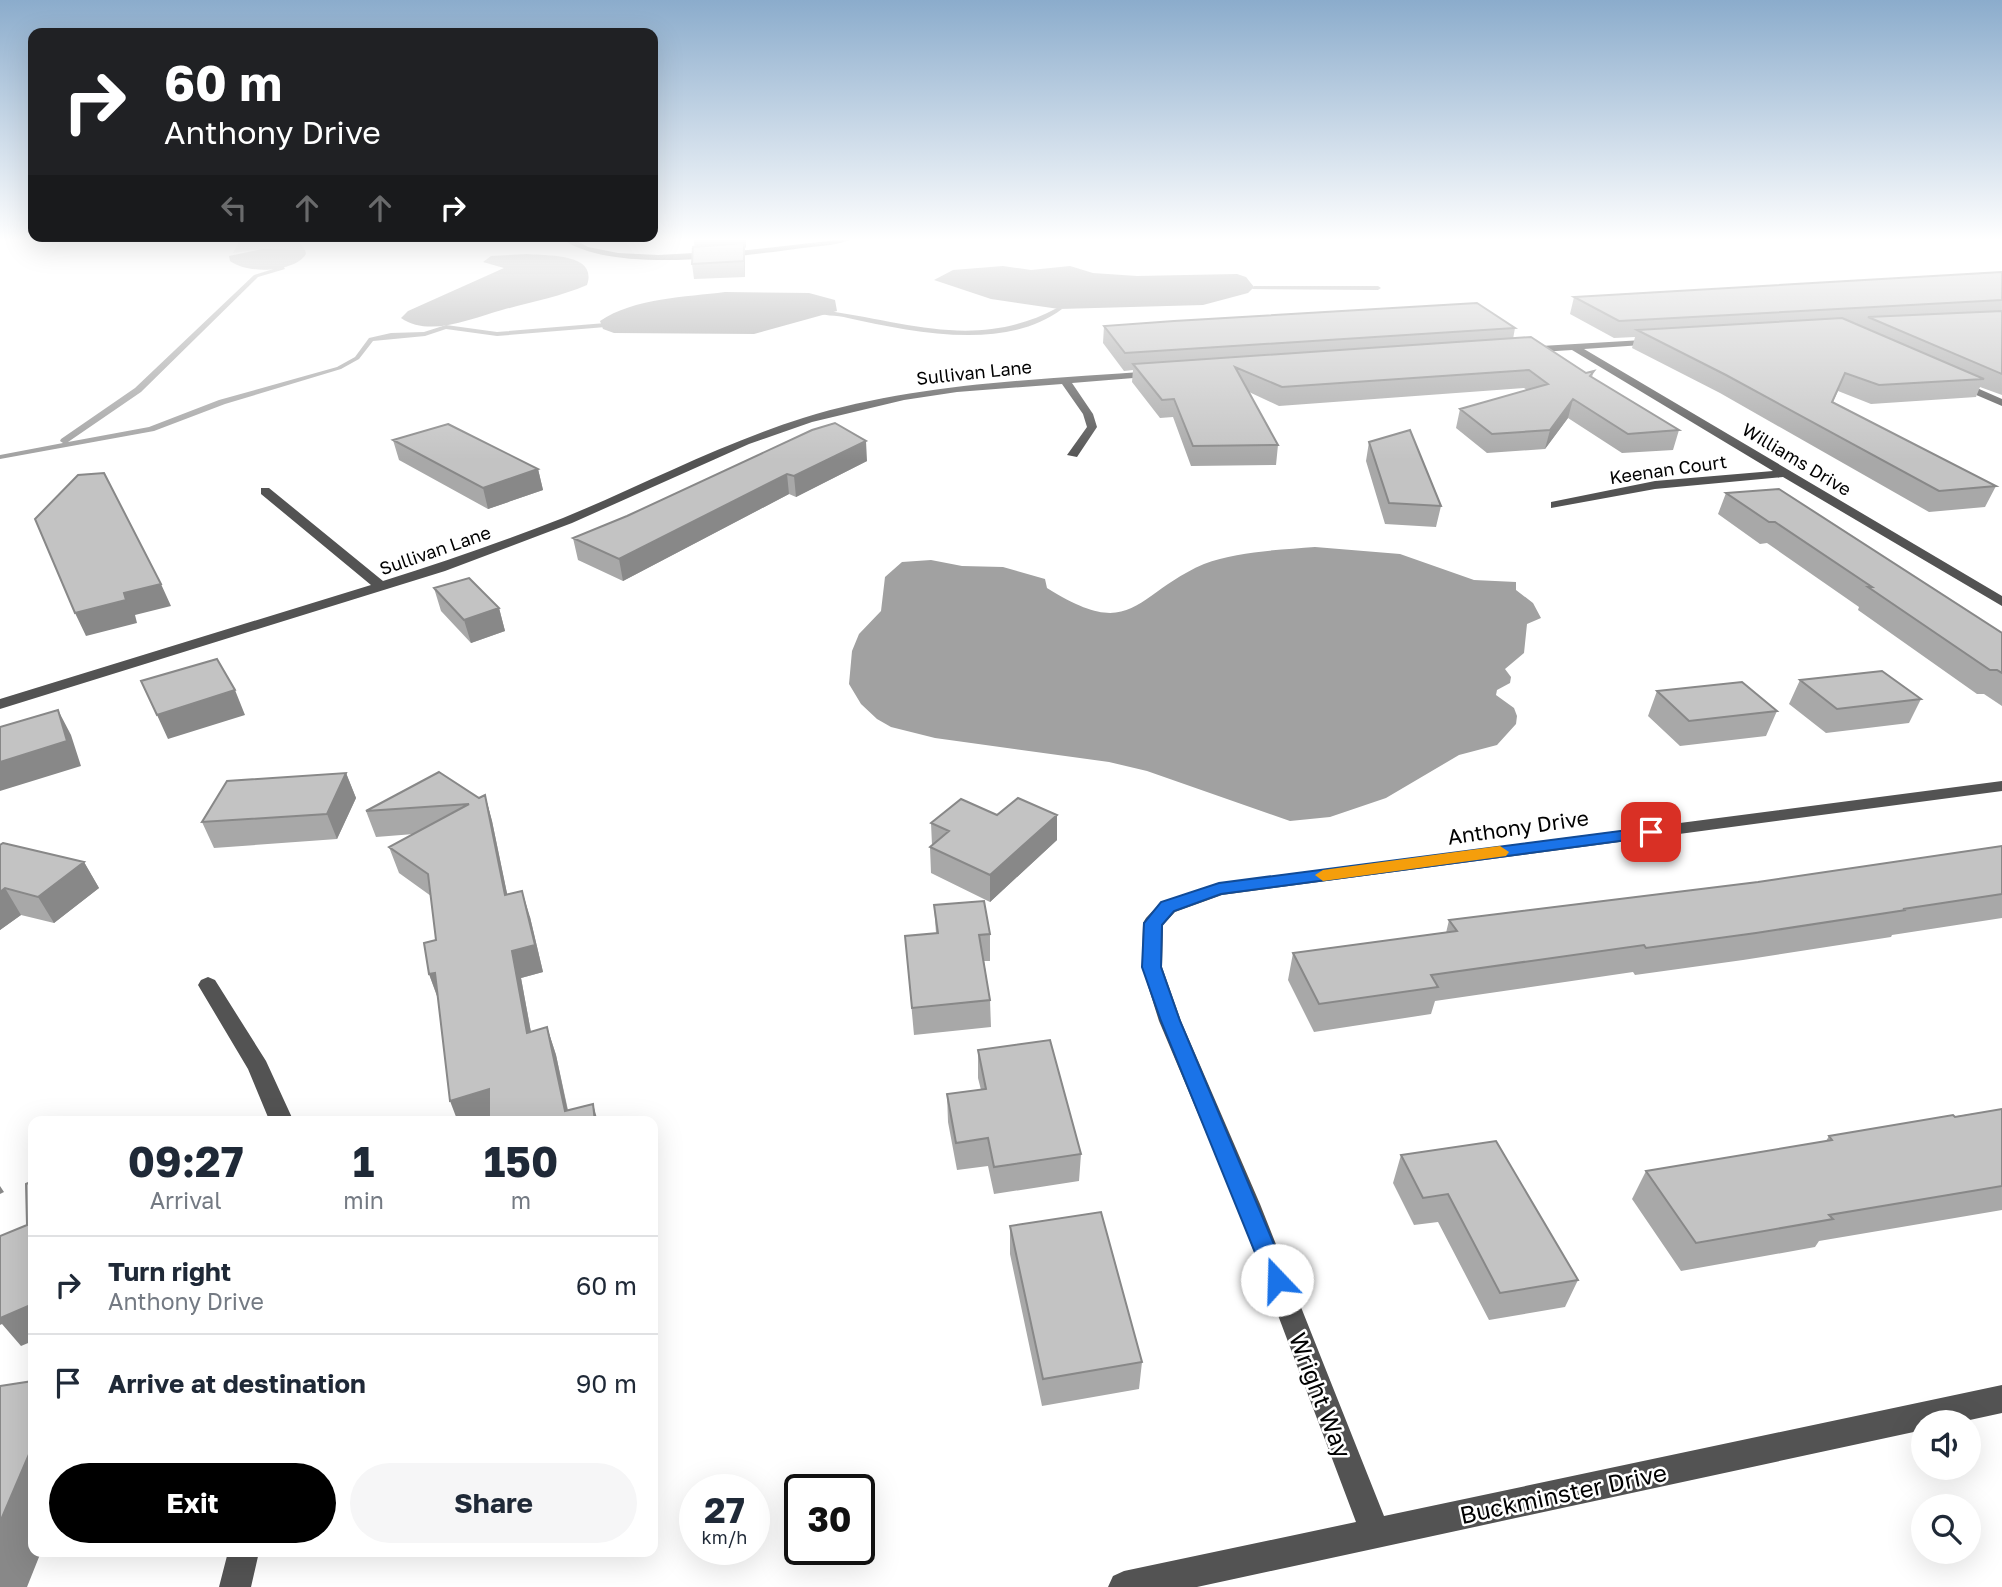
<!DOCTYPE html>
<html lang="en">
<head>
<meta charset="utf-8">
<style>
	:root { --surface:#fff; --page:#f6f6f7; --text:#1f2937; --muted:#747a83; --line:#e0e1e3; --accent:#000 }
	body { margin:0; font-family:"Golos Text",sans-serif; background:var(--page); color:var(--text); height:100vh; display:flex; flex-direction:column; font-size:26px; white-space:nowrap }
	* { box-sizing:border-box; margin:0 }
	p { font-size:23px; color:var(--muted) }
	.icon { flex:none; width:38px; height:38px; fill:none; stroke:currentColor; stroke-width:2; stroke-linecap:round; stroke-linejoin:round }
	.map { position:relative; flex:1; overflow:hidden }
	.sheet { position:absolute; left:28px; top:1116px; width:630px; height:441px; display:flex; flex-direction:column; background:var(--surface); border-radius:14px; box-shadow:0 7px 28px #0002 }
	.sheet>* { flex:none }
	.hud { position:absolute; left:28px; top:28px; width:630px; height:214px; border-radius:14px; box-shadow:0 7px 28px #0002; background:#202124; color:#fff; overflow:hidden }
	.tools { position:absolute; left:1911px; top:1410px; display:grid; gap:14px }
	.tools a { display:grid; place-items:center; width:70px; height:70px; border-radius:50%; background:var(--surface); box-shadow:0 7px 28px #0002; font-size:35px }
	.speed { position:absolute; left:679px; top:1474px; display:flex; gap:14px; font-size:35px; font-weight:700; text-align:center }
	.speed>* { display:grid; place-content:center; width:91px; height:91px; border-radius:50%; background:var(--surface); box-shadow:0 7px 28px #0002; line-height:1 }
	.speed small { font-size:18px; font-weight:400 }
	.speed .limit { border:4px solid #111; border-radius:10px; background:#fff; color:#111 }
	.pin { position:absolute; display:grid; place-items:center; width:60px; height:60px; color:#fff; margin:-30px; border-radius:14px; box-shadow:0 4px 10px #0006 }
	.me { position:absolute; width:77px; margin:-38px; rotate:339deg; stroke-linejoin:round; filter:drop-shadow(0 0 5px #0008) }
	.turn { display:flex; align-items:center; gap:24px; height:147px; padding:0 21px; font-size:32px }
	.turn .icon { width:91px; height:91px; stroke-width:2.5 }
	.turn b { display:block; font-size:49px; line-height:60px }
	.lanes { display:flex; align-items:center; height:66px; padding:0 21px; background:#0003; justify-content:center; gap:35px; direction:ltr }
	.lanes .off { opacity:.35 }
	.eta { display:flex; justify-content:space-evenly; align-items:center; height:119px; text-align:center }
	.eta b { font-size:42px; font-weight:700; line-height:49px }
	.button { display:flex; gap:14px; margin-top:auto; padding:14px 21px }
	.button a { flex:1; height:80px; border-radius:42px; background:var(--accent); color:#fff; font-size:28px; font-weight:700; line-height:80px; text-align:center }
	.button a+a { background:var(--page); color:var(--text) }
	ul { padding:0; list-style:none }
	li { display:flex; align-items:center; gap:21px; height:98px; padding:0 21px; border-top:2px solid var(--line) }
	li div { flex:1 }
	li b { display:block; font-size:26px }
	li em { font-style:normal }
	.map>svg:first-child { display:block }
	.green { fill:#dadada }
	.water { fill:#a1a1a1 }
	.lines { fill:none; stroke-linecap:round; stroke-linejoin:round }
	.stream { fill:#a1a1a1; fill-rule:evenodd }
	.minor { fill:#535353; fill-rule:evenodd }
	.wall { fill:#a8a8a8 }
	.shaded-wall { fill:#888 }
	.building { fill:#c3c3c3; stroke:#888; stroke-width:2 }
	.route { fill:#1a73e8; stroke:#114b97; stroke-width:2 }
	.slow { fill:#f59e0b }
	.labels { text-anchor:middle; dominant-baseline:central; stroke-width:5; stroke-linejoin:round; paint-order:stroke }
	.far-street-label { font-size:18px; fill:#000; stroke:#fff }
	.street-label { font-size:21px; fill:#000; stroke:#fff }
	.near-street-label { font-size:24px; fill:#000; stroke:#fff }
</style>
</head>
<body>
<div class="map">
<svg width="2002" height="1587" viewBox="0 0 2002 1587">
	<rect width="100%" height="100%" fill="#fff"/>
	<path class="green" d="M241,238h56l8,12 -43,-1 -29,4z"/>
	<path class="water" d="M262,249l43,1 1,4c-12,19 -59,20 -76,7l-1,-5z
		M527,254c21,2 71,-1 60,31 -28,12 -56,17 -85,25 -30,8 -72,28 -101,8l7,-7 96,-43 -21,-6 8,-6z
		M1003,266l28,4 39,-4 23,7 44,3 100,-2 9,3 8,10 -6,6 -45,12 -144,4 -68,-10 -57,-19 19,-10z
		M725,292l84,1 26,7 2,11 -83,23 -140,-1 -11,-4 -3,-8c34,-23 86,-24 125,-29z
		M1315,547l85,7 74,26 42,2v8l17,13 8,15 -14,6 -3,29 -19,16 6,8 -1,6 -13,7 -1,5 18,13 3,8 -1,8 -19,21 -38,10 -73,43 -56,19 -40,4 -143,-50 -38,-9 -174,-24 -44,-11 -14,-8 -16,-15 -12,-20 3,-33 7,-17 22,-23 4,-34 17,-15 29,-2 31,6 41,1 42,12 2,9c87,55 87,6 157,-24 33,-13 76,-14 111,-17z"/>
	<g class="lines">
		<path class="stream" d="M283,266l2,3 -27,8 -117,115 -73,50 81,-15 70,-27 118,-33 18,-10 14,-19 22,-5 33,-1 22,-7 51,7 121,-10 3,2 -3,2 -121,10 -51,-7 -21,7 -52,5 -14,18 -18,10 -116,35 -71,27 -154,28v-4l63,-12 -3,-2 1,-2 74,-51 119,-113z
			M1254,286h124l3,2 -3,2 -126,-1z
			M1057,308l5,1c-57,43 -149,23 -214,9 -11,-3 -26,-2 -36,-6l3,-2 14,1c81,12 150,39 228,-3z"/>
		<path class="minor" d="M561,238h10l17,9 30,6 40,2 90,-5 107,-12c-14,7 -36,8 -52,10 -59,8 -194,27 -242,-10z
			M1660,339v4l-3,1 -73,5 418,247v10l-219,-129 -128,12 -104,19v-6l104,-21 118,-10 -201,-121 -48,3 -5,-3 5,-3z
			M1154,371l5,3 -1,2 -86,7 21,31 4,13 -20,30 -10,-2 20,-28 -4,-13 -21,-30 -105,8 -53,8 -92,22 -63,22 -177,79 -127,48 -445,138v-10l371,-114 -110,-91v-6h8l114,93c61,-19 121,-40 180,-63 80,-33 157,-74 240,-100 114,-35 233,-38 351,-47z
			M1953,381h8l41,18v7l-49,-21z
			M2002,781v10l-780,104 -47,17 -12,13 -1,42 19,54 79,183 124,312 618,-131v28l-46,10h-33v7l-726,157h-89l5,-11 11,-5 232,-49 -120,-318 -77,-183 -17,-54 1,-44 3,-5 15,-16 58,-19z
			M208,977l7,3 51,81 28,61h-24l-22,-53 -50,-84 3,-5z
			M228,1552h31l-8,35h-32z"/>
	</g>
	<path class="wall" d="M694,238h52v9l-1,1v29l-51,2 -2,-15 3,-17z
		M1122,238h40l-38,2z
		M2002,272v123l-22,-8 -4,10 -105,7 -33,-13 -5,11 163,84 -11,21 -56,5 -209,-119 -88,-45 3,-11 -21,1 -44,-24 4,-17z
		M1104,326l411,2 -2,11 73,34 8,-2 -2,6 87,53 -6,20 -51,3 -54,-35 -23,31 -58,4 -31,-25 4,-19 67,-19 -3,-2 -245,18 -30,-14 29,53 -2,20 -85,1 -18,-49 -13,1 -28,-36 1,-12 -9,1 -21,-28z
		M812,430l55,31 -71,36 -7,-3 -166,87 -45,-21 -5,-22 54,-22z
		M393,440l145,29 5,21 -55,19 -89,-49z
		M1369,442l72,64 -5,21 -51,-3 -19,-63z
		M1726,493l276,140v73l-18,-12h-7l-119,-84 1,-3 -92,-64 -7,1 -42,-30z
		M434,588l65,20 6,23 -34,12 -30,-32z
		M1800,680l121,19 -12,24 -83,10 -37,-29z
		M1657,691l120,20 -11,25 -86,10 -32,-30z
		M346,773l10,25 -19,41 -123,9 -12,-26z
		M485,795l7,26 15,73 23,23 13,55 -22,6 10,54 16,-5 9,28 12,55 30,12 -109,-2 -6,2h-25l-20,-123 -9,-25 7,-34 -5,-44 -32,-23 -10,-26 25,-13 -38,3 -10,-26 113,-13z
		M997,815l60,25 -67,62 -59,-29 -1,-26 2,-2 -1,-22z
		M0,845l84,17 15,26 -45,35 -33,-8 -21,15z
		M2002,846v72l-110,17 -1,2 -148,23 -108,15 -2,-3 -198,29 -4,13 -117,18 -26,-52 5,-27 153,-20 3,-13 309,-38z
		M934,905l56,29v27h-6l6,39 1,27 -77,8 -9,-99 31,-3z
		M978,1050l103,104 -2,27 -85,13 -6,-28 -31,4 -9,-48 -1,-28 34,-4 -3,-12z
		M2002,1109v101l-183,31 -4,6 -134,24 -49,-72 14,-28 180,-30 3,-5z
		M1401,1155l177,125 -13,27 -76,13 -51,-98 -24,3 -21,-42z
		M1010,1226l132,136 -3,27 -97,17 -32,-152z"/>
	<path class="shaded-wall" d="M694,238h52v9l-1,1v29l-1,-16 -49,-11z
		M1573,399l-5,19 -23,31 5,-19z
		M866,441l1,20 -71,36 -2,-21z
		M538,469l5,21 -55,19 -5,-21z
		M787,474l2,20 -166,87 -4,-22z
		M161,584l10,22 -36,9 2,8 -51,13 -11,-23 49,-20z
		M499,608l6,23 -34,12 -7,-23z
		M235,690l10,25 -77,24 -11,-24z
		M58,710l13,25 10,31 -81,25v-29z
		M346,773l10,25 -19,41 -10,-25z
		M485,795l7,26 21,101 -8,-27z
		M1057,815v25l-67,62v-27z
		M84,862l15,26 -45,35 -16,-26z
		M5,888l16,27 -21,15v-38z
		M522,891l8,26 13,55 -22,6 15,82 -9,-27 -15,-82z
		M435,973l4,28 -10,-27z
		M547,1027l9,28 14,67 -5,-11z
		M489,1089l10,28 -16,5h-25l-8,-21z
		M593,1104l5,18h-3z
		M0,1186l4,6 -4,2z
		M0,1293l33,11v37l-12,5 -19,-22 -2,1z
		M33,1445v107h8l-14,35h-27v-65z"/>
	<path class="building" d="M744,243v18l-52,3 1,-17z
		M2002,272v28l-383,21 -45,-24z
		M1477,303l38,25 -390,25 -21,-27 70,-5z
		M2002,311v63l-134,-57z
		M1842,318l142,61 -105,6 -34,-12 -13,29 164,84 -57,5 -213,-116 -89,-45z
		M1531,337l55,36 8,-2 -4,5 89,54 -51,4 -55,-35 -23,31 -58,4 -32,-25 88,-25 -19,-14 -247,17 -47,-20 43,78 -85,1 -19,-47 -12,1 -29,-36z
		M835,423l31,18 -72,35 -7,-2 -168,85 -46,-21 54,-22 185,-86z
		M448,424l90,45 -55,19 -90,-48z
		M1410,430l31,76 -52,-3 -20,-61z
		M104,473l57,111 -37,9 2,7 -51,13 -40,-94 43,-44z
		M1779,489l223,144v40l-5,-3h-7l-122,-83h4l-97,-65h-6l-43,-29z
		M469,578l30,30 -35,12 -30,-32z
		M217,659l18,31 -78,25 -16,-34z
		M1882,671l39,28 -84,10 -37,-29z
		M1742,682l35,29 -88,10 -32,-30z
		M58,710l9,31 -67,21v-35z
		M439,772l40,26 6,-3 20,100 17,-4 13,54 -23,6 15,82 20,-6 18,84 28,-7 2,18h-106v-33l-39,12 -15,-128 -6,1 -5,-31 12,-3 -8,-66 -39,-27 80,-43 -103,7z
		M346,773l-19,41 -125,8 25,-41z
		M1018,798l39,17 -67,60 -60,-28 19,-16 -18,-8 30,-24 36,16z
		M3,843l81,19 -46,35 -33,-9 -5,4v-47z
		M2002,846v48l-99,15 3,1 -150,23 -110,15 -2,-3 -213,30 7,12 -119,17 -26,-51 164,-22 -8,-11 309,-38z
		M984,901l6,33 -11,1 11,65 -78,8 -7,-72 33,-3 -4,-28z
		M1050,1040l31,114 -87,13 -6,-29 -32,5 -9,-49 39,-5 -8,-39z
		M2002,1109v77l-173,29 4,4 -137,24 -50,-72 186,-31 -3,-4 124,-21 2,2z
		M1496,1141l82,139 -78,13 -52,-99 -25,4 -22,-43z
		M33,1181v123l-33,14v-82l27,-11 -1,-41z
		M1101,1212l41,150 -99,17 -33,-153z
		M33,1381v64l-33,77v-136z"/>
	<linearGradient id="sky" x2="0" y2="1"><stop stop-color="#8baccc"/><stop offset="0.52" stop-color="#fff"/><stop offset="1" stop-color="#fff" stop-opacity="0"/></linearGradient>
	<rect width="2002" height="460" fill="url(#sky)"/>
	<path class="route" d="M1651,827l8,5 -2,4 -436,58 -47,17 -12,14 -1,42 19,54 109,259 -3,7 -9,4 -8,-4 -108,-266 -19,-54 2,-44 17,-21 58,-19z"/>
	<path class="slow" d="M1500,846l9,6 -3,4 -183,25 -8,-6 8,-5z"/>
	<g class="labels">
		<g class="far-street-label">
			<text transform="translate(974 372) rotate(-6)">Sullivan Lane</text>
			<text transform="translate(1797 459) rotate(31)">Williams Drive</text>
			<text transform="translate(1668 469) rotate(-8)">Keenan Court</text>
			<text transform="translate(435 550) rotate(-19)">Sullivan Lane</text>
		</g>
		<g class="street-label">
			<text transform="translate(1518 827) rotate(-8)">Anthony Drive</text>
		</g>
		<g class="near-street-label">
			<text transform="translate(1321 1395) rotate(69)">Wright Way</text>
			<text transform="translate(1563 1493) rotate(-12)">Buckminster Drive</text>
		</g>
	</g>
</svg>
<div class="tools">
<a><svg class="icon" aria-label="sound" viewBox="0 0 24 24"><path d="M4 9h4l5-4v14l-5-4H4zM17 9q2 3 0 6"/></svg></a>
<a><svg class="icon" aria-label="search" viewBox="0 0 24 24"><circle cx="10" cy="10" r="6"/><path d="M15 15l6 6"/></svg></a>
</div>
<div class="speed"><div>27<small>km/h</small></div><div class="limit">30</div></div>
<div class="pin" style="left:1651px;top:832px;background:#d93025"><svg class="icon" aria-label="arrive" viewBox="0 0 24 24"><path d="M6 21V4h12l-3 4 3 4H6"/></svg></div>
<svg class="me" style="left:1277px;top:1280px" viewBox="-20 -20 40 40"><circle r="19" fill="#fff"/><path d="M0-13L10 11 0 6-10 11z" fill="#1a73e8"/></svg>
<div class="hud">
<div class="turn"><svg class="icon" aria-label="right" viewBox="0 0 24 24"><path d="M7 20v-9h11M14 6l5 5-5 5"/></svg><div><b>60 m</b>Anthony Drive</div></div>
<div class="lanes"><svg class="icon off" aria-label="left" viewBox="0 0 24 24"><path d="M17 20v-9H6M10 6l-5 5 5 5"/></svg><svg class="icon off" aria-label="ahead" viewBox="0 0 24 24"><path d="M12 20V5M6 11l6-6 6 6"/></svg><svg class="icon off" aria-label="ahead" viewBox="0 0 24 24"><path d="M12 20V5M6 11l6-6 6 6"/></svg><svg class="icon" aria-label="right" viewBox="0 0 24 24"><path d="M7 20v-9h11M14 6l5 5-5 5"/></svg></div>
</div>
<section class="sheet">
<div class="eta">
<div><b>09:27</b><p>Arrival</p></div>
<div><b>1</b><p>min</p></div>
<div><b>150</b><p>m</p></div>
</div>
<ul>
<li><svg class="icon" aria-label="right" viewBox="0 0 24 24"><path d="M7 20v-9h11M14 6l5 5-5 5"/></svg><div><b>Turn right</b><p>Anthony Drive</p></div><em>60 m</em></li>
<li><svg class="icon" aria-label="arrive" viewBox="0 0 24 24"><path d="M6 21V4h12l-3 4 3 4H6"/></svg><div><b>Arrive at destination</b></div><em>90 m</em></li>
</ul>
<div class="button"><a>Exit</a><a>Share</a></div>
</section>
</div>
</body>
</html>
